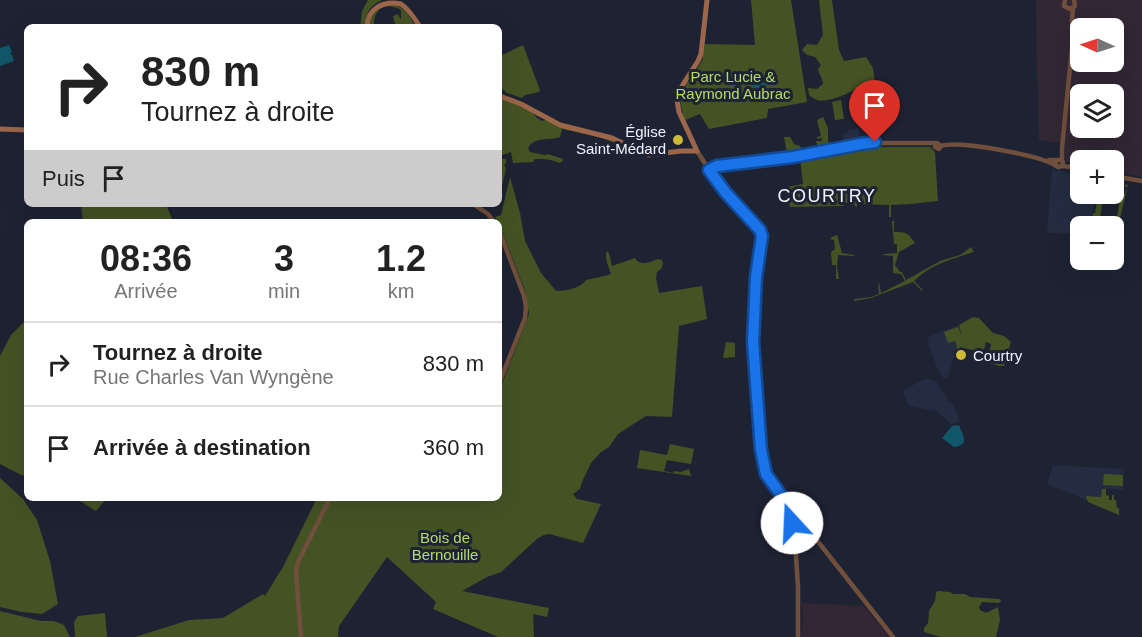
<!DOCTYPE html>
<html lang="fr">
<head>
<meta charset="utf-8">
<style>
	:root { --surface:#fff; --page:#f2f2f2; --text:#222; --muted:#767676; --line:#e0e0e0 }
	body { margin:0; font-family:Helvetica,sans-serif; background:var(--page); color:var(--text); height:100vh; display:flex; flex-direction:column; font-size:22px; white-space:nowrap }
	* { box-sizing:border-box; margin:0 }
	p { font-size:20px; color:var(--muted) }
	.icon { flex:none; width:33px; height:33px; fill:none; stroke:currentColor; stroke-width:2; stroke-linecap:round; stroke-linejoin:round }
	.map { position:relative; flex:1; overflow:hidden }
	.details { position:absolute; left:24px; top:219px; width:478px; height:282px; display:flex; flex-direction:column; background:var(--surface); border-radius:9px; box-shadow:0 6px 24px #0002 }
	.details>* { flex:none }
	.guide { position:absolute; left:24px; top:24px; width:478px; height:183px; border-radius:9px; box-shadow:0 6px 24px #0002; background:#fff; color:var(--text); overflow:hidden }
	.needle { width:39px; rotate:273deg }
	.buttons { position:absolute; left:1070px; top:18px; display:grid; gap:12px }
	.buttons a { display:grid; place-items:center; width:54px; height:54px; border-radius:9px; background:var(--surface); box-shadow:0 6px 24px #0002; font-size:30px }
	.pin { position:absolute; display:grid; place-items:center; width:51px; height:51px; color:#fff; margin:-62px -26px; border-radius:50% 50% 50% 0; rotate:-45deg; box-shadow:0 0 6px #0007 }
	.pin .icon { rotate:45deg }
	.me { position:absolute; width:66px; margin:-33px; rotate:340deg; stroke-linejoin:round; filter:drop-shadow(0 0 4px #0008) }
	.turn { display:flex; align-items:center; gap:21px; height:126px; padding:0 18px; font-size:27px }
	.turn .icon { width:78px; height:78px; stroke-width:2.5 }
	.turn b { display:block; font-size:42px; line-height:51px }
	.then { display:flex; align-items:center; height:57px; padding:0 18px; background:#0003; gap:12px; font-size:22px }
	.eta { display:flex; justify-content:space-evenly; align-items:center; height:102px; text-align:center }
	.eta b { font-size:36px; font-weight:800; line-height:42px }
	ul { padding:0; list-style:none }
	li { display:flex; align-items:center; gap:18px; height:84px; padding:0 18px; border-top:2px solid var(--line) }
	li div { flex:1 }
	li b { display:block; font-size:22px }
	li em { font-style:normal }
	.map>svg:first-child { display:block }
	.commercial { fill:#332634 }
	.industrial { fill:#312735; fill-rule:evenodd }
	.built { fill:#242c41 }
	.green { fill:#445324 }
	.water { fill:#115769 }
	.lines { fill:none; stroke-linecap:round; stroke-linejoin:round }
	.tertiary { stroke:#714f3d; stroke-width:4.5 }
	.secondary { stroke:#9b664a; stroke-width:5 }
	.route-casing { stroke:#114b97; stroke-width:15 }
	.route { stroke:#1a73e8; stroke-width:10 }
	.poi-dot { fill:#cdb938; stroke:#1e2333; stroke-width:2 }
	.labels { text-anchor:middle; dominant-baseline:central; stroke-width:6; stroke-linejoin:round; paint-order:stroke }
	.park-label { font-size:15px; fill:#b5db69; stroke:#1e2333 }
	.poi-label { font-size:15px; fill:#eef2fd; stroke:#1e2333; text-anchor:end }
	.quarter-label { font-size:18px; letter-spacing:1.5px; fill:#eef2fd; stroke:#1e2333 }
</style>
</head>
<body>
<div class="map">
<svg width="1142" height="637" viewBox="0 0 1142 637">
	<rect width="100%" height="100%" fill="#1e2333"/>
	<path class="commercial" d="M801,603l63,3 25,31h-88l2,-20z"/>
	<path class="industrial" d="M1036,0h106v177l-29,-5v-12h-33v5l-14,-4 -2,-4 1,-13 -26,-4 -1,-57 -1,-1zM1080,28h33v34h-33zM1080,94h33v34h-33z"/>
	<path class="built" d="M858,128l2,12 -16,3 -2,-9 6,-2v-2z
		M1052,168l5,3 3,-1 17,7 3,-4v21h16l-5,32h-11v8l-33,-1z
		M959,325l4,13 -7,3 1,6 -2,11 -2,1 -5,18 -5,1 -5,-8 -11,-30 3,-4z
		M926,379l9,2 10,14 2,5 7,6 6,15 -9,3 -15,-13 -27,-5 -6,-13v-2l17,-10z
		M1053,465l71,4 -1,21 -17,-1 -6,12 -14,-1 -39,-16z"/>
	<path class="green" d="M368,0h14c-12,5 -17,14 -17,27h-5l2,-16z
		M751,0h40l16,102 -39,7 -1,9 -58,11 -9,-15 -15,6c-3,-8 -4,-14 -5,-22l7,-15 15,-22 3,-17 50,1z
		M819,0h13l7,50 5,11 22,-4 7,11 2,15 -13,1c-8,8 -33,19 -45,16 -3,-1 -5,-3 -8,-5l-1,-7 9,1 6,-5c0,-6 -4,-9 -5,-15l3,-4 -6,-8 -8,-2 -5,-5 5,-6 10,1 6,-10z
		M382,4c24,2 22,4 34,23h-13l-1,-3h-7l-2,-8 5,-2 3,6v-10c-16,-9 -28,-1 -27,17h-5l1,-10z
		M523,45l17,45 -1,2 -14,3 -3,3 -15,-5 -7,-6v-31z
		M500,96l33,17 4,5 5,3 3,-1 61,17 37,17v1l-43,-18 -38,-8 -2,8c-12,4 -25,-1 -32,11l2,4 15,3 3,-1 15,5 -1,3 -3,1c-8,-4 -14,-4 -24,-4l-2,3 -20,1 -2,-11 -11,4z
		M841,100l3,19 -9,1 -3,-18z
		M823,117l5,11v13l2,2 -1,3 -11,2 -2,-7h6v-3l-5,1v-2l4,-1 -4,-16z
		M790,137l4,7 6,2 3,5 -16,2 -3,-16z
		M867,147h63l5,5 3,49 -27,3 -20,1v12h-2v-12l-32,-1v3l-6,-4h-7v3l-54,1 -3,-20 16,-3 -3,-26 46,-9z
		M500,159h6v5h-2l2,5 -6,25z
		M510,177l10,36 5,28 16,32 15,18c10,0 25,-3 30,-11l23,-5 2,-2c-3,-7 -7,-16 -4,-22l2,2 3,13 23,-8c5,9 15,4 23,1l4,1 1,4 -2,5 -4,3 -1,6 3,15 43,-7 5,33 -28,7 -7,91 -26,-1 -28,18 -9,13 -8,5 -10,11 -9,19 -2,7 -7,5 4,5 24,5 -18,39 -34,-9 -5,1 -6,3 -37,34 -14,5 -25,14 87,17 -2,9 -14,-3 1,23h-36l-65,-28 3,-7 -49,-45 -48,69 -1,11h-203l54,-17 34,-2 40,-24 2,2 18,-29 32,-65 -2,-4h187v-109l29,-75 -4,-23 -25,-65v-4h-2l-3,-5 6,-2z
		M1125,184l3,1 -12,50h-3v-9h-22l2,-13h2l3,-19h5v2l-3,24 16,3 5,-30 4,1 2,-7 -2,-1 -1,2z
		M81,204h85l7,18h-90z
		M892,221h2v11c13,0 14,1 21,11l-16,9 -4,13 5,7h2l4,8 34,-19 20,-6 11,-8 3,5c-22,7 -43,12 -60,29l9,9 -1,1 -9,-9 -42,16 -17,3v-2l17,-2 8,-3 -1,-11h1l2,10 24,-12 -4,-7 -8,-1v-17l-10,-1 1,-1 13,-1v-9h-3z
		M837,235l5,18 12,2v1l-16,-1 -1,12 2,12h-3v-14h-4l-1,-13 4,-3 -1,-9 -4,-1 2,-2z
		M973,317l6,1 14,15 11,3 7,6 -7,24h-5l-9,-3 1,-5 -3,-1 3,-13 -5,-2 -4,16h-2l1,-6 -21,-5 -3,10 -2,1 2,-11 -2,-6 -7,2 -4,-11 14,-5 4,9 -3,-11z
		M27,319v157l-6,-1 -21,-11v-108l11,-21z
		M726,342l9,1v14l-12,1z
		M670,444l24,5 -3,15 -24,-4 -3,11 9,2 1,-2 7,1 8,-3 2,7 -54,-8 3,-18 27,5z
		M1104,474l19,1v11l-20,-1z
		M0,478l23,21 14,21 13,41 8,43 -16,10 -20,-2 -22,-5z
		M1102,489h4v6l3,1v4h3v-5h2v5h2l1,8h2v7l-31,-13 -2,-6 15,1z
		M75,498h32l-11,13z
		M794 520a7 7 0 1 1 14 0a7 7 0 1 1-14 0Z
		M938,591l12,1 3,2h12l5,3 30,2 1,2 -2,2 -17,-1 -3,5 1,3 6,3 12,-6 2,13 -4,17h-55l-17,-5v-4l4,-5 1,-12 6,-10 1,-8z
		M0,611l41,10h13l10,4 6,12h-70z
		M105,613l2,24h-32l-1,-15 4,-6z"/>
	<path class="water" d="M9,45l3,7 -2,2 2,1 2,6 -14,5v-18z
		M755,71c9,3 11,12 11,20l-4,3c-9,-1 -10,-10 -10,-19z
		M959,425c4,11 11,20 -5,22l-12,-9 10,-12z"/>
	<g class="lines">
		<path class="tertiary" d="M1065,0l-1,6 6,3 5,-3 -1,-6
			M937,143l4,3 -2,3 -4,-2z
			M941,146c18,-6 96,9 114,19
			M697,151c18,29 40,55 63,79l2,10 -6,37 -3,65 8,108 6,24 19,26 7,14
			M1049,160h12l2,2 -1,4 -4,1 -2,-1v-6
			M1062,160v-12l11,-111 -1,-15 1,-14
			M1062,166l18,2
			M709,170l12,-5 72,-8 74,-14h70
			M1113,176l29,5
			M473,204l15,10 6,8
			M500,233l24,63 2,11 -1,11 -25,63
			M792 520a9 9 0 1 1 18 0a9 9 0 1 1-18 0Z
			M794,525l4,62v50
			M803,529l9,5 81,103
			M301,637l-5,-65 2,-10 32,-64"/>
		<path class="secondary" d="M367,27c0,-18 16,-27 34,-23 8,5 14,15 19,23
			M500,96l21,8 39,21 52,13 36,17 33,-4h16l-18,-39 -2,-12 5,-14 16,-25 3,-7 6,-54
			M0,129l27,1"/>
	</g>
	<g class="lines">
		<defs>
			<path id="route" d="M792,523l1,-9 -2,-5 -25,-35 -5,-24 -8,-108 3,-65 6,-41 -2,-6 -34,-37 -17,-23 8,-4 76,-9 68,-13 14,-2"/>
		</defs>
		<use href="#route" class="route-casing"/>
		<use href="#route" class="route"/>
	</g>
	<g class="poi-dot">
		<circle cx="678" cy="140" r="6"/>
		<circle cx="961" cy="355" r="6"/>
	</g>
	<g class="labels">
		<g class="park-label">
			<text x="733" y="76">Parc Lucie &amp;<tspan x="733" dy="17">Raymond Aubrac</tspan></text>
			<text x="445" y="537">Bois de<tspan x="445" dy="17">Bernouille</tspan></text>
		</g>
		<g class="poi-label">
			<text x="666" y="131">Église<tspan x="666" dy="17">Saint-Médard</tspan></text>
			<text x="973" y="355" text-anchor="start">Courtry</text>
		</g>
		<g class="quarter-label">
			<text x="827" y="196">COURTRY</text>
		</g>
	</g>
</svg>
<div class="buttons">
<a><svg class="needle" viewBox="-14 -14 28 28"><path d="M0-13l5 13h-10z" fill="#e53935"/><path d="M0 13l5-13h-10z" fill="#767676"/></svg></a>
<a><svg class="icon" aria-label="layers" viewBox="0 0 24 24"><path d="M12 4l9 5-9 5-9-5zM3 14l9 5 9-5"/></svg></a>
<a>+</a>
<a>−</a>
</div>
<div class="pin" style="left:875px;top:142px;background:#d93025"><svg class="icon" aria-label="arrive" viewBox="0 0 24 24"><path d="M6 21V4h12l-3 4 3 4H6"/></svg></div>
<svg class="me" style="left:792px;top:523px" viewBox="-20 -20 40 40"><circle r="19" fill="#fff"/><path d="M0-13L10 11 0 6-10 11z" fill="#1a73e8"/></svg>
<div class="guide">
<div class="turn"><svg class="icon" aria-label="right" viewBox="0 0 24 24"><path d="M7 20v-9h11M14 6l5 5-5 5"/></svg><div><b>830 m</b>Tournez à droite</div></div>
<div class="then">Puis<svg class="icon" aria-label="arrive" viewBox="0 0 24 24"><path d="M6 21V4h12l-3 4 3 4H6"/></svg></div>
</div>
<section class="details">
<div class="eta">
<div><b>08:36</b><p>Arrivée</p></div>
<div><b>3</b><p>min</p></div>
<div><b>1.2</b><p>km</p></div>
</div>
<ul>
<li><svg class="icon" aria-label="right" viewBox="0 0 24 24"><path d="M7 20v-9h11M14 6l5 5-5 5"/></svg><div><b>Tournez à droite</b><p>Rue Charles Van Wyngène</p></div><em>830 m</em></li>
<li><svg class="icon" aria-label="arrive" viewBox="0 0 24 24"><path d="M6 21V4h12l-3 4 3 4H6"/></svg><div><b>Arrivée à destination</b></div><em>360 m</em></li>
</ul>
</section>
</div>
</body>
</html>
